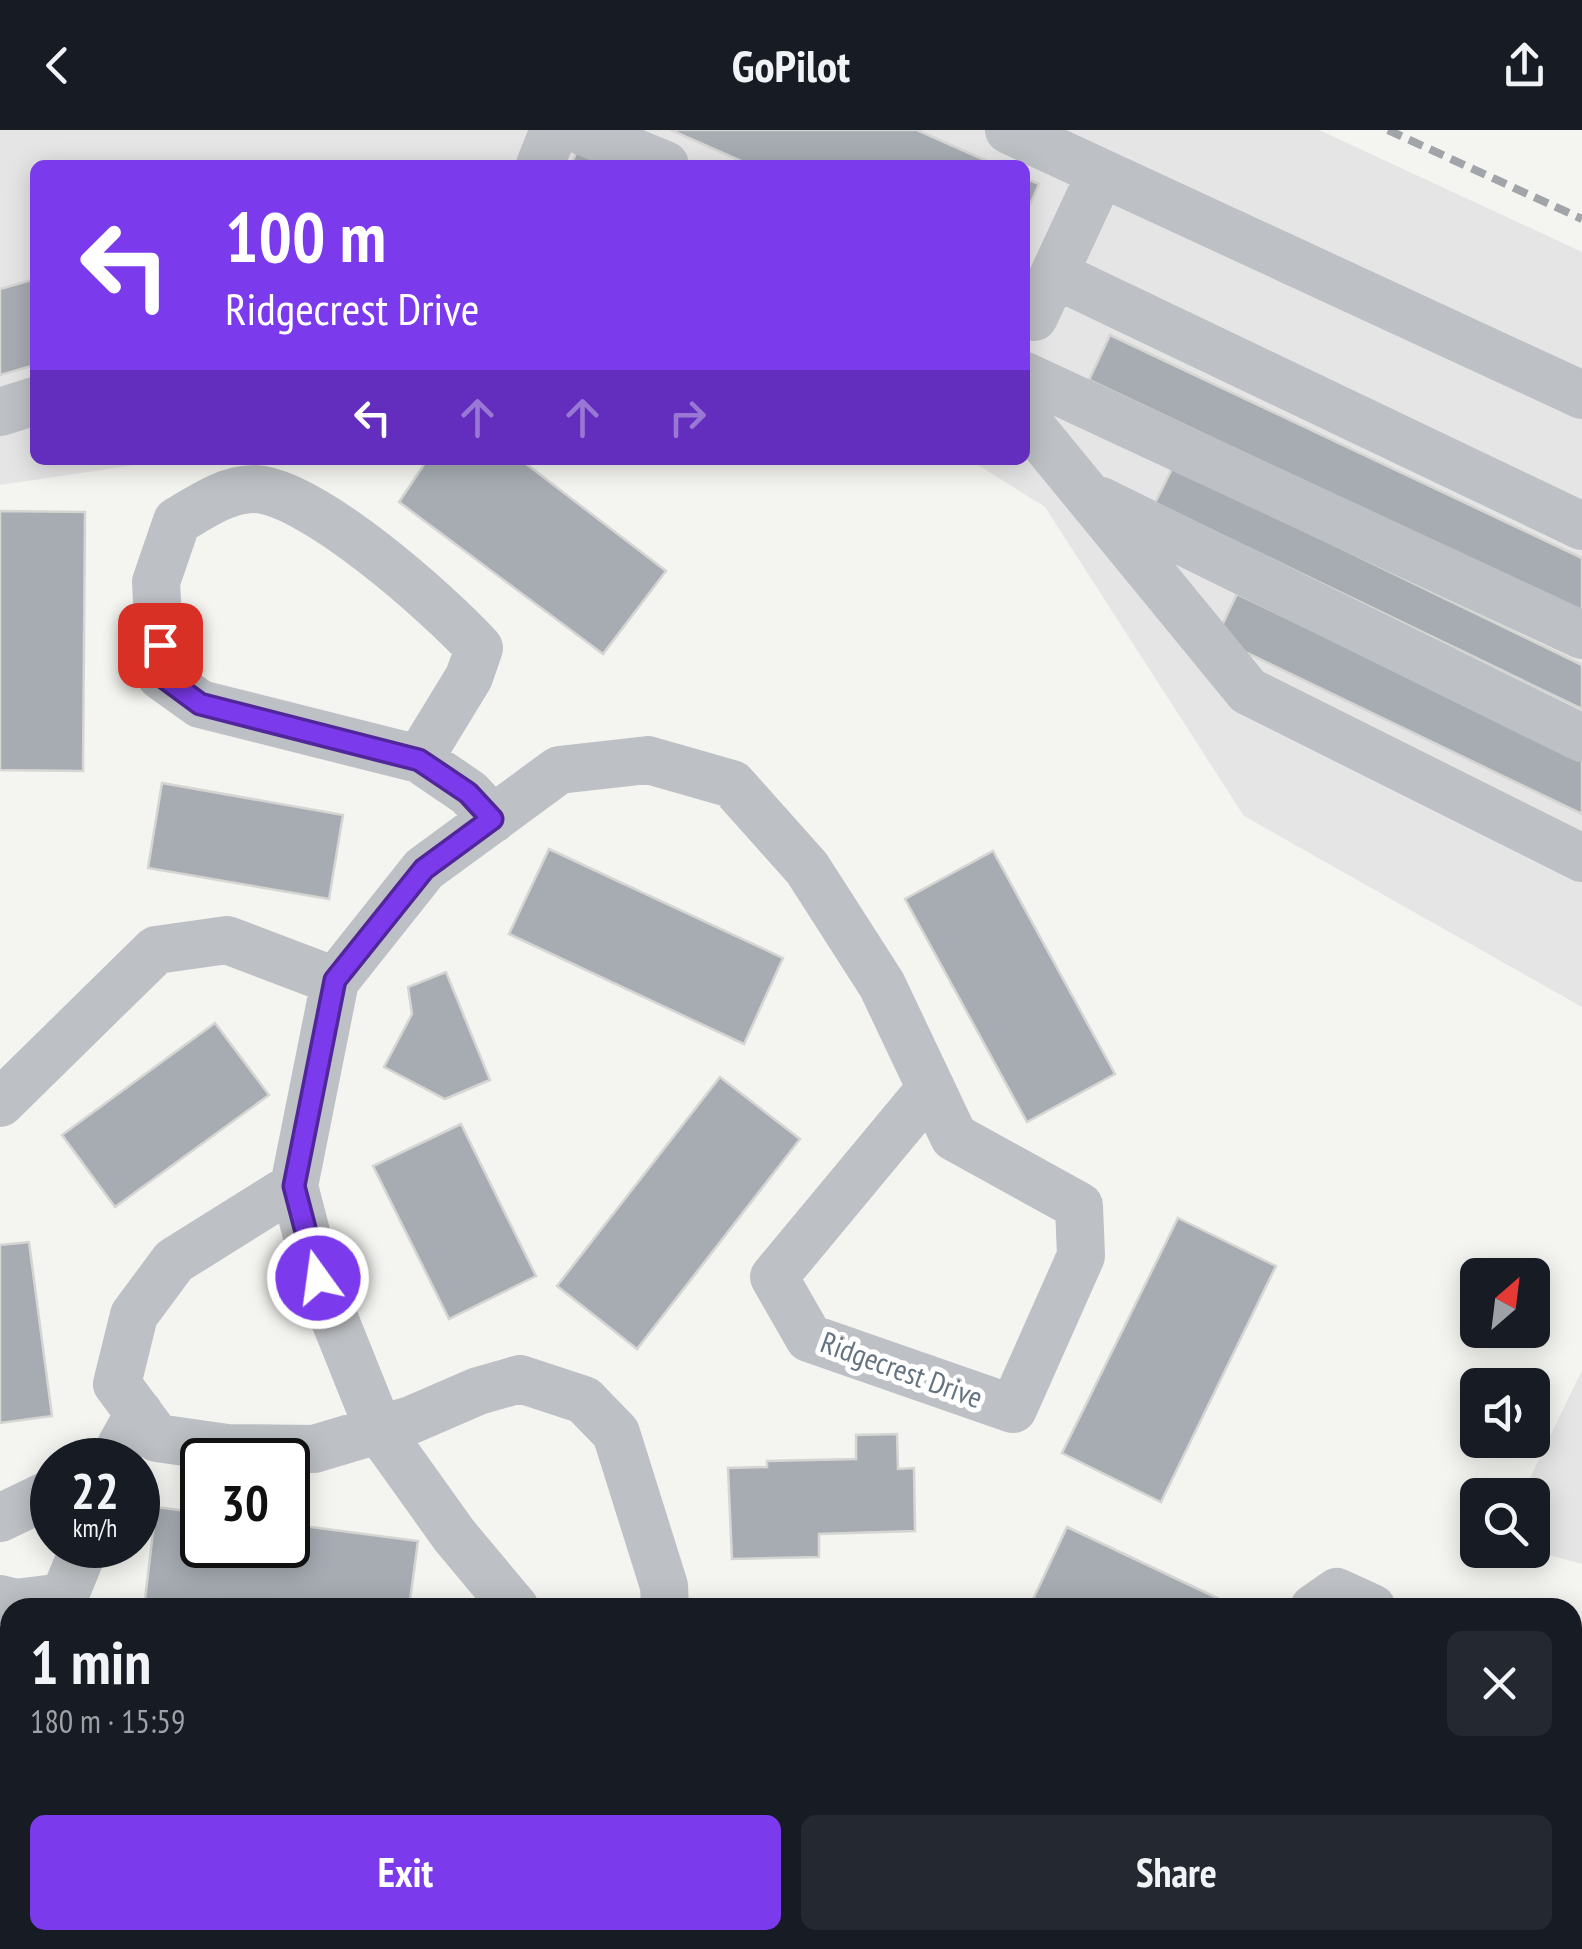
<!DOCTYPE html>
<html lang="en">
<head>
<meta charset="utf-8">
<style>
	:root { --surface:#171b24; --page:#242831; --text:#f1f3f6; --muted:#9ea1a6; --accent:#7c3aed }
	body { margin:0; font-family:"PT Sans Narrow",sans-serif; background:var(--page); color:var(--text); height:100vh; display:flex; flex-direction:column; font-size:38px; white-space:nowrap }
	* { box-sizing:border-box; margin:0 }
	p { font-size:32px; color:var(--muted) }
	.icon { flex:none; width:55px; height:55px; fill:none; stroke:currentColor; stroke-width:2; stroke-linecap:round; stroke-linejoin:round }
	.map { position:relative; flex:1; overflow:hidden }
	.drawer { position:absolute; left:0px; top:1468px; width:1582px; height:352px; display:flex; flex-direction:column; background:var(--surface); border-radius:30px 30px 0 0; box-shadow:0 5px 25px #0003 }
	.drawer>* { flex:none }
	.banner { position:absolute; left:30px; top:30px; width:1000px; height:305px; border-radius:15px; box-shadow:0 5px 25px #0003; background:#7c3aed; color:#fff; overflow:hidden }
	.needle { width:65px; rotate:28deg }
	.buttons { position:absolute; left:1460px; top:1128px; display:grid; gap:20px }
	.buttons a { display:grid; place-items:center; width:90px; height:90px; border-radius:15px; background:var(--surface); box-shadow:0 5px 25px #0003; font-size:50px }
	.speed { position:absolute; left:30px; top:1308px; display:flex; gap:20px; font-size:50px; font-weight:700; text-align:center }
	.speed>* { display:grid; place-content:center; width:130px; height:130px; border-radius:50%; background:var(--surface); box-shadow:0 5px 25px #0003; line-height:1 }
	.speed small { font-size:25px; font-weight:400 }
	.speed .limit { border:5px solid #111; border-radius:15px; background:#fff; color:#111 }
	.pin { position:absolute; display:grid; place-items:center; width:85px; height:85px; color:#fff; margin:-42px; border-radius:20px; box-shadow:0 5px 15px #0006 }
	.me { position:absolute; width:110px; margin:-55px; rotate:346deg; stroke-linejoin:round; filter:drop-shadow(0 0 8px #0008) }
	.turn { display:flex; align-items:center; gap:35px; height:210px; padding:0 30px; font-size:45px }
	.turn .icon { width:130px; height:130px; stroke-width:2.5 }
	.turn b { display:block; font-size:70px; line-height:85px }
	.lanes { display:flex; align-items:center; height:95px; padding:0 30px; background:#0003; justify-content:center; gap:50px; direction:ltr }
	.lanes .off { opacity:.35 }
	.round { display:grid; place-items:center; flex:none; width:105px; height:105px; border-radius:15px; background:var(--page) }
	.head { display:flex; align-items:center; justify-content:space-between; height:170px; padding:0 30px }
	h1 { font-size:60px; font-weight:700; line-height:75px }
	.primary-button { display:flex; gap:20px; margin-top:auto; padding:20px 30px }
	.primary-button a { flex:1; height:115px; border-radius:15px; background:var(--accent); color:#fff; font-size:40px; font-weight:700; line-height:115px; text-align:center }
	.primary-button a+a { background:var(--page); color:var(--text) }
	header { display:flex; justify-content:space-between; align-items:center; height:130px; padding:0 30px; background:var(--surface); font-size:45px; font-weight:700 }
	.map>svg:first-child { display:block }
	.built { fill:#e4e5e4 }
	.green { fill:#d5dad2 }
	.building { fill:#a6acb2; stroke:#d5d5d3; stroke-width:2.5 }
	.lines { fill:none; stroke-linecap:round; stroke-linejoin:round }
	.minor { stroke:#bdc0c4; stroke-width:48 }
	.rail { stroke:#a1a5aa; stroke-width:8; stroke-dasharray:15 8; stroke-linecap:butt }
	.route-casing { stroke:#51269a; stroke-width:25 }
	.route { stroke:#7c3aed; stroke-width:18 }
	.labels { text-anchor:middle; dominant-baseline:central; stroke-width:10; stroke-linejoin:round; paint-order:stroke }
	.street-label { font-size:30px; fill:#65727f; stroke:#fff }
</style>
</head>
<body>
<header><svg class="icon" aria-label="back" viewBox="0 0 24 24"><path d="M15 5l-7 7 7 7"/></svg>GoPilot<svg class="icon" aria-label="share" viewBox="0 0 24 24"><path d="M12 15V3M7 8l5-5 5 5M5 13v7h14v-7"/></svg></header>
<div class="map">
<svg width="1582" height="1819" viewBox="0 0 1582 1819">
	<rect width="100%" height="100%" fill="#f4f4f0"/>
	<path class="built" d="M0,0h1319l263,122v755l-338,-191 -199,-309 -75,-47h55v-295h-990v295h134l-169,25z
		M1582,1240v194l-51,-14 1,-55h-10z"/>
	<path class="green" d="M1386,1810h86l-4,9h-63z"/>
	<path class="building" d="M671,0h246l79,35h-246z
		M577,21l31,14h-37z
		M1025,48l14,6 -14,32z
		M35,149v86l-35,10v-86z
		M1110,205l472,223v55l-493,-233z
		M427,330h94l145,111 -63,83 -204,-152z
		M1173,337l409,198v44l-427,-206z
		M0,381l85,1 -2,259 -83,-1z
		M1237,464l345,166v54l-366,-176z
		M162,653l181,32 -14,84 -181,-31z
		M549,719l234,109 -39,86 -235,-110z
		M993,721l122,223 -88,48 -122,-223z
		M446,842l44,108 -45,19 -61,-32 28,-53 -4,-27z
		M215,893l54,72 -154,112 -53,-72z
		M720,947l80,62 -163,210 -80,-63z
		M461,994l75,152 -87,43 -76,-153z
		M1178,1088l98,48 -115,236 -99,-49z
		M29,1112l23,174 -52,7v-178z
		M897,1304l1,35 16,-1 1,63 -96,3v23l-87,2 -4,-91 39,-1v-6l89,-2v-24z
		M156,1377l46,6v32h86v-21l130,17 -9,67h-265z
		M1067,1397l165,78 -1,3h-202z
		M619,1810h146l-4,9h-137l-8,-4z"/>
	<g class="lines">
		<path class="minor" d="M580,0l85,35
			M1009,0l573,265
			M540,35l14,-35
			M1054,144l528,252
			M1034,187l67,-144
			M1025,246l557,259
			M0,282l35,-11
			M1025,289l223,272 334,167
			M1101,371l481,237
			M419,629l50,-82 10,-29c-39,-43 -168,-158 -225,-159 -28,0 -53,18 -77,32l-21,61 5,94 39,28 219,55 50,34 24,26
			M335,851l-41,205 24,92 61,152 75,105 61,73
			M0,973l156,-153 71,-10 108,41 89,-112 135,-99 89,-10 84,24 75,84 75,117 72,152 125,69 2,50 -68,153 -204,-71 -35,-61 157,-189
			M294,1056l-120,75 -40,54 -17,69 40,54 70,10 87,1 97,-29 67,-29 42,-12 64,21 32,33 48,153 1,22
			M113,1330l26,-47
			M0,1388l52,-25
			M0,1469l15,4 49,-6 16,-39v-13
			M1314,1478l23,-16 35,16
			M363,1810l35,9
			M1080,1810l22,9
			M174,1819l11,-9
			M1268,1819l8,-9"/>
		<path class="rail" d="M1388,0l194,89"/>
	</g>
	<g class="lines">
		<defs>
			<path id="route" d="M160,515l2,31 38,28 219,56 49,33 24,26 -68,50 -89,111 -41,206 24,92"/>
		</defs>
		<use href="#route" class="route-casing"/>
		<use href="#route" class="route"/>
	</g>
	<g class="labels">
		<g class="street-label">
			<text transform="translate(902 1239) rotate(20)">Ridgecrest Drive</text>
		</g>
	</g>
</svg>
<div class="buttons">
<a><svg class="needle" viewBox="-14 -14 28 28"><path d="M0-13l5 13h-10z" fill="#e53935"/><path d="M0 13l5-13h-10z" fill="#9ea1a6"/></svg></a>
<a><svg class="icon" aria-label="sound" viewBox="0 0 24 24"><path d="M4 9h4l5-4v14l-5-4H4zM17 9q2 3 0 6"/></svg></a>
<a><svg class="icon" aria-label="search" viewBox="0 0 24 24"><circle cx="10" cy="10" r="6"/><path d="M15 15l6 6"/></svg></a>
</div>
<div class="speed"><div>22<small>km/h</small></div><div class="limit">30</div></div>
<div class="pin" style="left:160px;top:515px;background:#d93025"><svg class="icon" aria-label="arrive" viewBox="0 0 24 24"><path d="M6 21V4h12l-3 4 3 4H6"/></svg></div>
<svg class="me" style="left:318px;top:1148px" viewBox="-20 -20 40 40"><circle r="17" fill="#7c3aed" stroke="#fff" stroke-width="3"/><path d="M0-11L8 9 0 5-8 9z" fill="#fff"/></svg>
<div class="banner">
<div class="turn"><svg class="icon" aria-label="left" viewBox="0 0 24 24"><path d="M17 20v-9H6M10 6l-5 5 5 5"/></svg><div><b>100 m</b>Ridgecrest Drive</div></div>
<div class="lanes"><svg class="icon" aria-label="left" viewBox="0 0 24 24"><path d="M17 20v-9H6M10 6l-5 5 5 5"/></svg><svg class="icon off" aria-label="ahead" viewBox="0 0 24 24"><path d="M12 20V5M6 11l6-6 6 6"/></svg><svg class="icon off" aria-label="ahead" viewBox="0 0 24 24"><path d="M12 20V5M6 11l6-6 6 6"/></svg><svg class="icon off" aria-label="right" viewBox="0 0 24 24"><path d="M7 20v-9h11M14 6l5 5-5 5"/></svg></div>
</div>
<section class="drawer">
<div class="head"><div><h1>1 min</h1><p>180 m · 15:59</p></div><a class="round"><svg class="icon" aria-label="close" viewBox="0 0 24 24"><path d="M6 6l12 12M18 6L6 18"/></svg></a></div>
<div class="primary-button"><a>Exit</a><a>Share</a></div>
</section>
</div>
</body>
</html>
